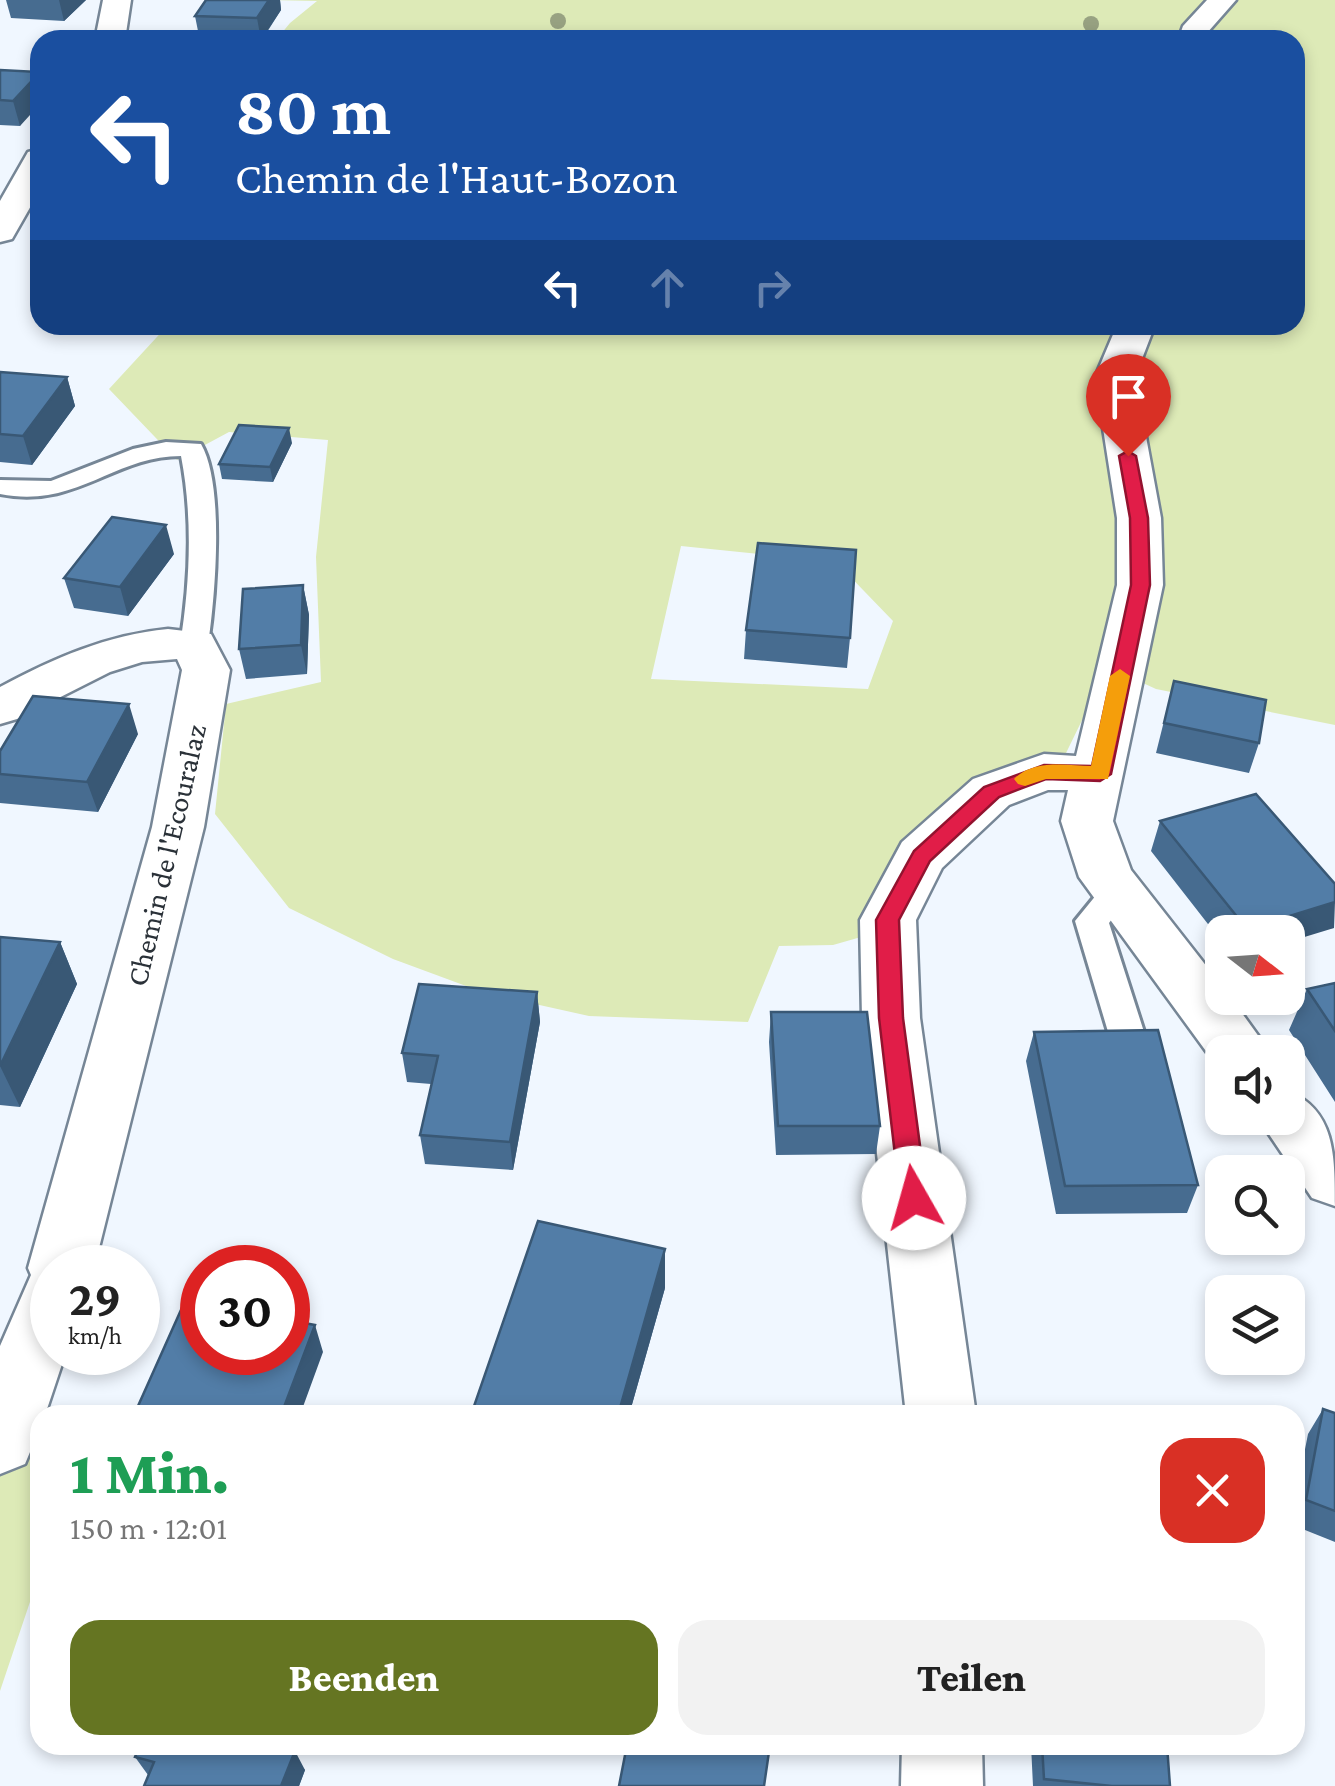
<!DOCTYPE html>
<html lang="de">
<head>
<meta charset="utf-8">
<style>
	:root { --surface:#fff; --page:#f2f2f2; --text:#222; --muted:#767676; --accent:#657522 }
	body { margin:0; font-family:"Crimson Pro",serif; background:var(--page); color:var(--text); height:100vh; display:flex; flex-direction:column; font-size:38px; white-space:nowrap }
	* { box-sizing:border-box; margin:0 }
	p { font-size:32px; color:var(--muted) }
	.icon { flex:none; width:55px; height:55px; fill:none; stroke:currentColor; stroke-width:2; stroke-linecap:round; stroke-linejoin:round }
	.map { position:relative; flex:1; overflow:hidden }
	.details { position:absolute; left:30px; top:1405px; width:1275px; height:350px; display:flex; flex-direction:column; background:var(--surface); border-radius:30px; box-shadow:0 5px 15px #0003 }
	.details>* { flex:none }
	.banner { position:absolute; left:30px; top:30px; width:1275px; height:305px; border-radius:30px; box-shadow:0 5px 15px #0003; background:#1a4fa0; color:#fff; overflow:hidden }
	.needle { width:65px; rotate:107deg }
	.buttons { position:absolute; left:1205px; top:915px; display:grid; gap:20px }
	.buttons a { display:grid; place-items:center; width:100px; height:100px; border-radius:20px; background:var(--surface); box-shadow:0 5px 15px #0003; font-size:50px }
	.speed { position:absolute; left:30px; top:1245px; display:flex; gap:20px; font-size:50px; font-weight:700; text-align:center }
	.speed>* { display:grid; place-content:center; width:130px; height:130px; border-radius:50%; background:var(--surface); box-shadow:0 5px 15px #0003; line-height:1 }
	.speed small { font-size:25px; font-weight:400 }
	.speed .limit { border:15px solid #d22; background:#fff; color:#111 }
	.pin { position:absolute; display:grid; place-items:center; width:85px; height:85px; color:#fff; margin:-102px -42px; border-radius:50% 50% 50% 0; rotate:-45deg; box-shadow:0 0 10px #0007 }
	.pin .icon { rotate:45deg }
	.me { position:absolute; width:110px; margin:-55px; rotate:353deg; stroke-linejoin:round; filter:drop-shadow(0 0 8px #0008) }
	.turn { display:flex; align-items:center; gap:35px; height:210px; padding:0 40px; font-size:45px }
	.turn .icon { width:130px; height:130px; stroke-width:2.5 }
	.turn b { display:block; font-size:70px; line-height:85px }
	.lanes { display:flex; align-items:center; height:95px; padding:0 40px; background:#0003; justify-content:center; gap:50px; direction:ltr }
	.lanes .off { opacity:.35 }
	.round { display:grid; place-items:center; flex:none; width:105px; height:105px; border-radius:30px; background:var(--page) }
	.head { display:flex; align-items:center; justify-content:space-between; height:170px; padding:0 40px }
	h1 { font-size:60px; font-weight:800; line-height:75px; color:#1e9e55 }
	.button { display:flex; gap:20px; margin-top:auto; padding:20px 40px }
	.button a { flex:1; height:115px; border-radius:30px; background:var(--accent); color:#fff; font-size:40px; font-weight:800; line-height:115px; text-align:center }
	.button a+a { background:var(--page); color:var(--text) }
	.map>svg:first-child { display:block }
	.green { fill:#ddeab7; fill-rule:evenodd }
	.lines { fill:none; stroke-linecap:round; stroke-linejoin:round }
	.service-casing { stroke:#768696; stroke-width:6 }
	.minor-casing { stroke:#768696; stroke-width:5 }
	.service { fill:#fff; fill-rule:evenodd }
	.minor { fill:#fff; fill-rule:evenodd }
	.tree { fill:#98a282 }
	.wall { fill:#476c90 }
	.shaded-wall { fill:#395875 }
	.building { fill:#527da7; stroke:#395875; stroke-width:2.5 }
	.route { fill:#e11d48; stroke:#92132f; stroke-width:2.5 }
	.slow { fill:#f59e0b }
	.labels { text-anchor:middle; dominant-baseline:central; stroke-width:10; stroke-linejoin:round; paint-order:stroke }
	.street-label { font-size:30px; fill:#2a3138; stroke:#fff }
</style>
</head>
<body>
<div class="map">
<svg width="1335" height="1786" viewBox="0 0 1335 1786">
	<rect width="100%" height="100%" fill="#f0f7ff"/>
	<path class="green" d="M267,0h1068v725l-179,-36 -48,-22 -60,123 -42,12 -72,63 -31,60 -70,20 -54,1 -31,76 -159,-6 -104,-23 -92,-34 -104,-51 -74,-94 11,-110 95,-22 -5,-125 12,-117 -99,-8 -52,28 -68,-71 59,-64h1127v-285h-1019l14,-17 27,-22zM681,546l155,16 57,59 -25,68 -217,-10z
		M40,1407l-6,183 -34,101v-256z"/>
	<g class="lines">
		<defs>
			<path id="service" d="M166,442l35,2c24,41 14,154 7,201l-4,6h-20l-4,-6c10,-62 13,-127 1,-189 -68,0 -104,53 -181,38v-14l51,1 82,-32z
				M1117,879l11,4 5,8 -24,32 36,112 -6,10 -12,4 -12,-4 -6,-10 -34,-114 31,-38z"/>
			<path id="minor" d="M103,0h28l-6,40h-30z
				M1207,0h29l-29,33 1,7h-30l5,-14z
				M40,149v41l-28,49 -12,3v-41l28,-49z
				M1117,325h38l-20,52 26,141 2,67 -50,236 18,49 91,116v12h9l39,54h-48v18l-3,-1 -140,-192 -18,-56 7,-31h-20l-39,15 -67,63 -26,52 4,98 56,397h-70l-44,-397 -2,-98 42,-78 71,-63 71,-25 32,2 41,-171v-67l-22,-141z
				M168,629l43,5 19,36 -26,157 -110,441h-42v84h14l-21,63h-5v13l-15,36 -25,10v-128l31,-71 -3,-7 124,-441 30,-157 -5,-11 -35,3 -32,10 -93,47 -17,5v-37c54,-29 107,-52 168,-58z
				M1288,1091c47,19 47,64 47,115l-23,-8 -54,-80h30z
				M902,1745h80l1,41h-82z"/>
		</defs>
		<use href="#service" class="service-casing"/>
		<use href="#minor" class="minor-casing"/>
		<use href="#service" class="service"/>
		<use href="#minor" class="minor"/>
	</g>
	<g class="tree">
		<circle cx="558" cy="21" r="8"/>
		<circle cx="1091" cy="24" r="8"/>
	</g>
	<path class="wall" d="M6,0h80l-22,21 -53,-3z
		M206,0h74l1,10 -19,30h-94l31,-4 -4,-20z
		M0,70l40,2 -20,54 -20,-1z
		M776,325h22l-2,6 -20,-2z
		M0,372l67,5 8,29 -43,59 -32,-3z
		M292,443l-19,39 -51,-3 -3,-15z
		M174,554l-46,62 -54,-8 -10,-30z
		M303,585l6,30 -2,59 -61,5 -7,-30z
		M746,630l104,8 -3,30 -103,-9z
		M1174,681l85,62 -10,30 -93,-20z
		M138,734l-40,78 -98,-9v-52z
		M1160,821l174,107 -46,4h-66v10l-71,-91z
		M0,937l60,5 17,42 -57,123 -20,-2z
		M1335,983v119l-46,-72 18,-41z
		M537,992l3,30 -27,148 -88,-6 -5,-29 11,-51 -24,-2 -5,-29z
		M771,1012l109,114 -4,28 -100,1 -7,-113z
		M1034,1032l164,153 -11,28 -131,1 -30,-153z
		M665,1288l-36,127h-155l-1,-6z
		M1323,1409l12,4v129l-40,-16v-26l13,-66z
		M140,1745h145l-1,2 21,23 -6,16h-155l4,-11 -13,-18z
		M1031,1745h136l3,41h-137z"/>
	<path class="shaded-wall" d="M59,0h27l-22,21z
		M269,0h11l1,10 -20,30 -4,-22z
		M40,72v32l-20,22 -7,-25z
		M67,377l8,29 -43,59 -9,-29z
		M289,428l3,15 -19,39 -3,-15z
		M166,525l8,29 -46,62 -8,-29z
		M303,585l6,30 -2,59 -6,-29z
		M129,704l9,30 -40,78 -11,-30z
		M1335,902l-1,26 -46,14v-10h-43l2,-3z
		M60,942l17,42 -57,123 -20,-41z
		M537,992l3,30 -27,148 -3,-28z
		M665,1249v39l-36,127h-11z
		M315,1325l8,27 -23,63h-19z
		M295,1751l10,19 -6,16h-18z"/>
	<path class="building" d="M206,0h63l-12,18 -62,-2z
		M171,35l59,1 -2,4h-60z
		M0,70l40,2 -27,29 -13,-1z
		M0,372l67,5 -44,59 -23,-2z
		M239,425l50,3 -19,39 -51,-3z
		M112,517l54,8 -46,62 -56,-9z
		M758,543l98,7 -6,88 -104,-8z
		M303,585l-2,60 -62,4 4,-60z
		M1174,681l92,19 -7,43 -95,-20z
		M33,696l96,8 -42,78 -87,-8v-23z
		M1256,794l79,90v18l-88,27 -87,-108z
		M0,937l60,5 -60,124z
		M1335,983v48l-28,-42z
		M419,984l118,8 -27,150 -90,-7 18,-79 -36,-3z
		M771,1012h96l13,114h-102z
		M1158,1030l40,155 -133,1 -31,-154z
		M538,1221l127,28 -47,166h-119l-26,-6z
		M185,1301l17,4v47h86v-32l27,5 -34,90h-147z
		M1323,1409l12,4v98l-29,-11z
		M140,1745h136l19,6 -14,35h-137l10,-24 -19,-5z
		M627,1745h143l-6,41h-145z
		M1042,1745h125l3,41h-58l-68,-7z"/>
	<path class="route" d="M1128,451l8,5 12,62 2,67 -39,189 -11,7 -54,-2 -47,18 -69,64 -31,59 4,98 24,180 -4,9 -9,3 -10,-3 -4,-9 -21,-180 -3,-98 38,-69 70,-64 60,-22 48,1 39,-181 -1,-67 -11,-62z"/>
	<path class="slow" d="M1120,669l10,7 -22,103h-62l-21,7 -7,-2 -4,-5c19,-20 52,-14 77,-13l19,-90z"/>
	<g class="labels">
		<g class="street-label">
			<text transform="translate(166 855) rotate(-77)">Chemin de l'Ecouralaz</text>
		</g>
	</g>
</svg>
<div class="buttons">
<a><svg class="needle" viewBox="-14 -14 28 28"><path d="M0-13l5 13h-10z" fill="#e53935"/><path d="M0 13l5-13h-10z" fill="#767676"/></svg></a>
<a><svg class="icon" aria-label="sound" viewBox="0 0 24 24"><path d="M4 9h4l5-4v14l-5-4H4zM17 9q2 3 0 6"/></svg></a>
<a><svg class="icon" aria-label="search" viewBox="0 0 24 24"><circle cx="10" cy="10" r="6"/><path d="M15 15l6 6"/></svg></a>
<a><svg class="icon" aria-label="layers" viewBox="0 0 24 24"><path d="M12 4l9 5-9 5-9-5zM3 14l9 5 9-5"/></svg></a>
</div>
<div class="speed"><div>29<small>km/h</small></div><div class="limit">30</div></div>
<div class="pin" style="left:1128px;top:456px;background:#d93025"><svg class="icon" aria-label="arrive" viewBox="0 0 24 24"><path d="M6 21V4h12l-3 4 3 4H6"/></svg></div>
<svg class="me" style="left:914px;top:1198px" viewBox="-20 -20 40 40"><circle r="19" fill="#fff"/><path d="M0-13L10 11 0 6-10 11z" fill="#e11d48"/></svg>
<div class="banner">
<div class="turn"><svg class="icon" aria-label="left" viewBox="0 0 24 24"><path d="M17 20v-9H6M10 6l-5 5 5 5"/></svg><div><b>80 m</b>Chemin de l'Haut-Bozon</div></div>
<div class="lanes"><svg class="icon" aria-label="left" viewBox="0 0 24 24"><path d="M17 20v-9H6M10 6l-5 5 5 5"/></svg><svg class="icon off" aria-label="ahead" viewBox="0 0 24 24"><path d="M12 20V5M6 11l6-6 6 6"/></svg><svg class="icon off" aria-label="right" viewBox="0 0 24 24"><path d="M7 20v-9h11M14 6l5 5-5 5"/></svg></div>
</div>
<section class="details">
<div class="head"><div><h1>1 Min.</h1><p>150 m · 12:01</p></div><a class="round" style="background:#d93025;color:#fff"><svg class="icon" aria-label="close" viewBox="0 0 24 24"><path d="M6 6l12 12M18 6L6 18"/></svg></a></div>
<div class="button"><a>Beenden</a><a>Teilen</a></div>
</section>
</div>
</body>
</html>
